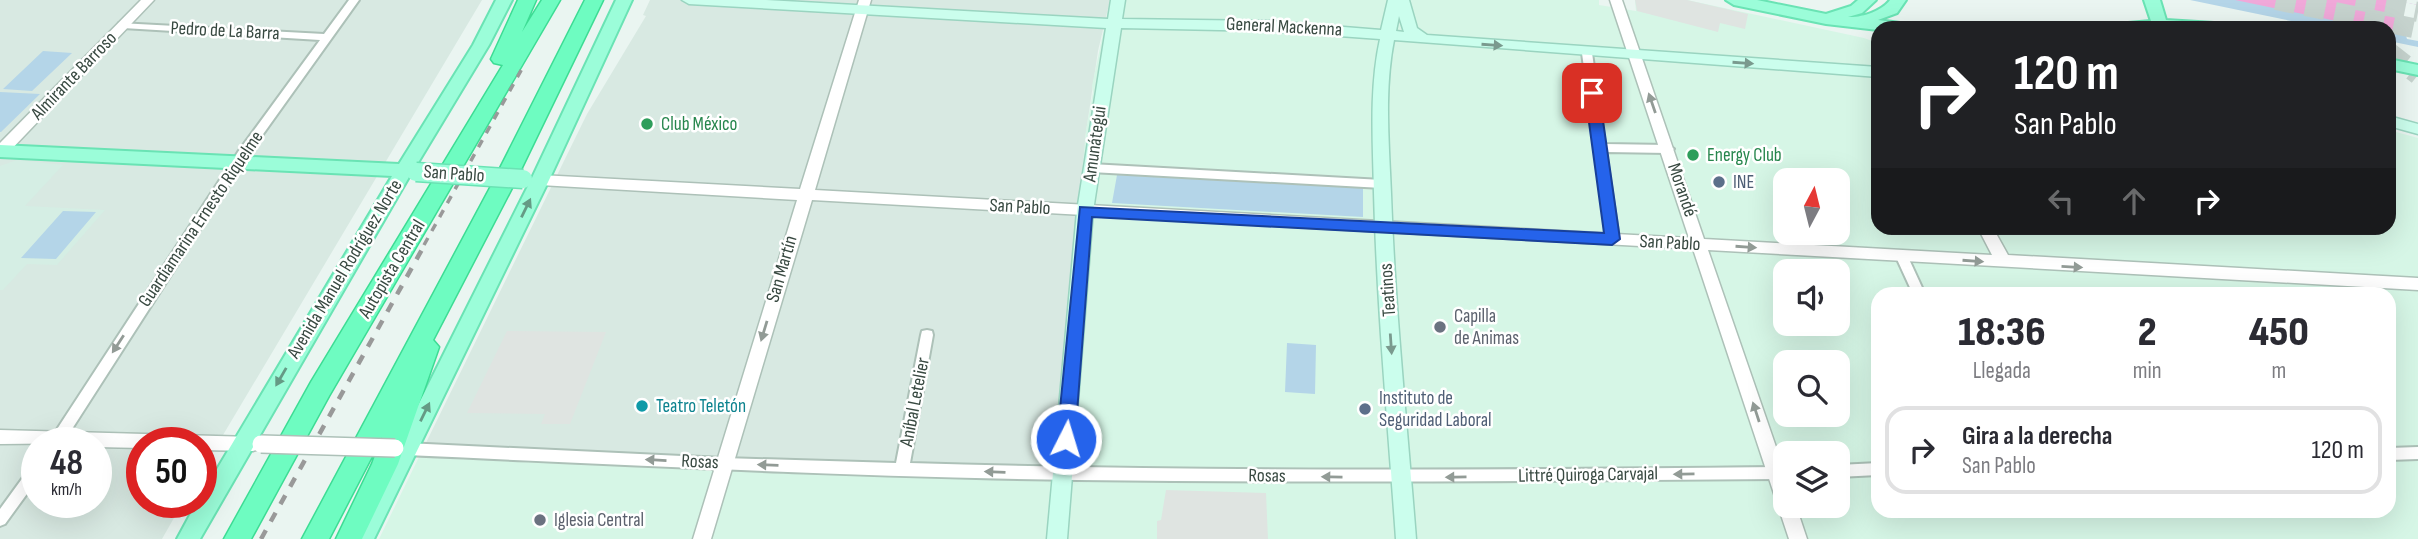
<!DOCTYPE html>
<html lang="es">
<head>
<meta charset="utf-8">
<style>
	:root { --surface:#fff; --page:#f2f2f3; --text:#2b2b33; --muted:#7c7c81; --line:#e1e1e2 }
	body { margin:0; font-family:"Sofia Sans Condensed",sans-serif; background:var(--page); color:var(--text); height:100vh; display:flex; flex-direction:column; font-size:26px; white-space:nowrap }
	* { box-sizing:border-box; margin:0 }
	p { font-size:23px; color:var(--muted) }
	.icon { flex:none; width:38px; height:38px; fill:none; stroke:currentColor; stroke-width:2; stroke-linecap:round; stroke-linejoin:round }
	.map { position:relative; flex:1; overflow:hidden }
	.side { position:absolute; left:1871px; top:287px; width:525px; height:231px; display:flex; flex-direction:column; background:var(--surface); border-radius:21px; box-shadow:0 7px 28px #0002 }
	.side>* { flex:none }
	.banner { position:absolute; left:1871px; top:21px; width:525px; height:214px; border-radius:21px; box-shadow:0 7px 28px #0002; background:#202124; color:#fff; overflow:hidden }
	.needle { width:46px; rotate:7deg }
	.controls { position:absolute; left:1773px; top:168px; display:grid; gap:14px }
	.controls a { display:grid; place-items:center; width:77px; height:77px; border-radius:14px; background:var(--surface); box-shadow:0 7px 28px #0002; font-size:35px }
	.speed { position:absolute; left:21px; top:427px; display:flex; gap:14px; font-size:35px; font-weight:700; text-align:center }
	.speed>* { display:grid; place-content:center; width:91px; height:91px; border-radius:50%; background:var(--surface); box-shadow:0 7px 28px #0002; line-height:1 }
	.speed small { font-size:18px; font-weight:400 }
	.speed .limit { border:10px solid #d22; background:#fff; color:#111 }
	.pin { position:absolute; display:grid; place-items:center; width:60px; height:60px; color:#fff; margin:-30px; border-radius:14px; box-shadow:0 4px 10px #0006 }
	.me { position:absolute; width:77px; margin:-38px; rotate:5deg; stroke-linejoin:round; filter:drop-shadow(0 0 5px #0008) }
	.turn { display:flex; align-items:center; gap:24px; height:147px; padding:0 28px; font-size:32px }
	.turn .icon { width:91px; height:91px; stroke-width:2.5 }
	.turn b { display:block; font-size:49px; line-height:60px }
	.lanes { display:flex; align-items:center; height:66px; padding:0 28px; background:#0003; justify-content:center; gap:35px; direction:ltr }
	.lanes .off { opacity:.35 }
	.eta { display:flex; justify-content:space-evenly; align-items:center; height:119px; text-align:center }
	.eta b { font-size:42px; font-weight:800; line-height:49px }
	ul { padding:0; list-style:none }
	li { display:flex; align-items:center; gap:21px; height:88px; margin:0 14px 10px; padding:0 14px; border:4px solid var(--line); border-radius:21px }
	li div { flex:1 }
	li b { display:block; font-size:26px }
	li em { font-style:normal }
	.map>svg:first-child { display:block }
	.residential { fill:#d8e9e2; fill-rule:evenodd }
	.commercial { fill:#d6f6e6; fill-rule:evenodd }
	.education { fill:#d5eee4 }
	.green { fill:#b4d5e8 }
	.parking { fill:#dfe4e1 }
	.water { fill:#f0a8d9 }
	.pier { fill:#eaf5f1 }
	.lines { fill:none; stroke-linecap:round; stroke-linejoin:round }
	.motorway-tunnel { stroke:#c6d3ce; stroke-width:20; stroke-dasharray:20 10; stroke-linecap:butt }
	.minor-casing { stroke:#adc1b8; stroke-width:4 }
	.tertiary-casing { stroke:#adc1b8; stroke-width:3 }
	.secondary-casing { stroke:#9ad4c0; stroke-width:3 }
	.primary-casing { stroke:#6ae3b4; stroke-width:4 }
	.motorway-casing { stroke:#3ddc94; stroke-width:3 }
	.minor { fill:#fff; fill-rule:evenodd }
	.tertiary { fill:#fff; fill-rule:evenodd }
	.secondary { fill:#cbfeed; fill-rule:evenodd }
	.primary { fill:#9bfdd9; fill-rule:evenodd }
	.motorway { fill:#6efcc1; fill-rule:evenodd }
	.rail-far1 { stroke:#999; stroke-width:3.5; stroke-dasharray:8 8; stroke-linecap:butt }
	.rail { stroke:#999; stroke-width:4.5; stroke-dasharray:10 10; stroke-linecap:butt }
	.tertiary-bridge-casing { stroke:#adc1b8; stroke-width:20; stroke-linecap:butt }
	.primary-bridge-casing { stroke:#6ae3b4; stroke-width:21; stroke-linecap:butt }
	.tertiary-bridge { stroke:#fff; stroke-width:17 }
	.primary-bridge { stroke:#9bfdd9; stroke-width:18 }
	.oneway { fill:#7a9a8e }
	.oneway2 { fill:#929b96 }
	.oneway3 { fill:#659a85 }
	.route { fill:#2563eb; stroke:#184099; stroke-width:2 }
	.leisure-dot { fill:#2e9e5b; stroke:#fff; stroke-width:2.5 }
	.service-dot { fill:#5c6f8a; stroke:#fff; stroke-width:2.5 }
	.worship-dot { fill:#6b7280; stroke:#fff; stroke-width:2.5 }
	.culture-dot { fill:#0f9aa8; stroke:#fff; stroke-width:2.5 }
	.labels { text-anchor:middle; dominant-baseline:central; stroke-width:5; stroke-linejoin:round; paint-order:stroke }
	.street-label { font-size:19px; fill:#384941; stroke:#fff }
	.leisure-label { font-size:19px; fill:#27864d; stroke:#fff; text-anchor:start }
	.service-label { font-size:19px; fill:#4e5e75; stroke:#fff; text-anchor:start }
	.worship-label { font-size:19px; fill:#5b616d; stroke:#fff; text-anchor:start }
	.culture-label { font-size:19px; fill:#0d838f; stroke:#fff; text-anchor:start }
</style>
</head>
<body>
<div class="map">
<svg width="2418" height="539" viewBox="0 0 2418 539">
	<rect width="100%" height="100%" fill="#eaf5f1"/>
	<path class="residential" d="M0,0h482l-281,472v-29h-59v59h41l-21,37h-162zM37,443h59v59h-59z
		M650,0h460l-12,51 -13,88v31l-32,310 -634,-23 168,-343 59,-98 -3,-1z"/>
	<path class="commercial" d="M1110,0h489v5l37,6 -1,-11h52l177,38 14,5v185h511v-98l29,8v401h-2039l40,-82 634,23 33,-350 7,-38 -1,-6zM1785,180h53v53h-53zM1785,271h53v53h-53zM1878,294h511v217h-511zM1785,362h53v53h-53zM1785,453h53v53h-53z"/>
	<path class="education" d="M17,160l46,5 -38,41 80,4 -48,55 -30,-1 -24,26h-3v-124z"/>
	<path class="green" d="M2190,0h202l26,5v42l-29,-6v-13h-64z
		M43,51l29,2 -40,38 -29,-2z
		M0,92l40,2 -39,38h-1z
		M1117,175l246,13v29l-251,-14z
		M63,211l33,1 -40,47 -35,-1z
		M1287,343l29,2 -1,49 -30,-2z"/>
	<path class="parking" d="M1635,0h52l61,14 -3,15 -25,-6 -2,9 -81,-21z
		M507,331l99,1 -36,92h-29l4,-10 -78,-1z
		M1166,490l100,3 2,46h-111v-18l4,-1z"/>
	<path class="water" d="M2235,0h157l26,5v33l-29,-6v-4h-19z"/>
	<path class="pier" d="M2395,0l23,5v36l-11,-2z"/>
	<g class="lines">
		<path class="motorway-tunnel" d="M2276,0l142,29
			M2356,0l62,12
			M2389,52l29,23"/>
		<defs>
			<path id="minor" d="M349,0h10l-113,158 -183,285h-15l190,-291 82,-112 -197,-12 -5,-3 1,-2 205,11z
				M1587,50l5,3 13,91 63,1 6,4 -6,4 -62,-1 13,87 -6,4 -6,-4 -25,-186z
				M1091,164l291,16 6,4 -6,4 -291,-16 -6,-4z
				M1902,253l6,4 17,37h-12l-17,-37z
				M927,330l5,1 1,4 -23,128c292,9 583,7 875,4v12c-236,2 -471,4 -707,1 -224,-3 -448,-15 -672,-25l-5,-2 -2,-4 2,-4 5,-2 318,15 172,5 25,-128 1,-4z
				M2418,447v12l-29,1v-12z
				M37,463v17l-32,44 -5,2v-17l32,-44z
				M1878,463v12l-40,2v-12z"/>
			<path id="tertiary" d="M141,0h13l-149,156 -5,1v-14z
				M859,0h12l-56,190 874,48 -79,-238h12l82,239 288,16 -14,-27h15l15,27 410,23v12l-710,-40 77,223v33h11l11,33h-18l-96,-290 -881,-49 -101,339h-18l104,-339 -257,-15 -7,-5 7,-5 260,14z
				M0,430l253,7 6,2 3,5 -3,5 -6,2 -52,-1v-7h-59v5l-46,-1v-4l-96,1z"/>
			<path id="secondary" d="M682,0h84l342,19 3,-19h14l-3,19 147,2 112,9 7,-30h21l8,28 10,7 451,32v10l-484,-37c-10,51 -5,103 -3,154 4,115 16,230 25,345h-20c-8,-115 -19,-231 -22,-346 -1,-52 -5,-104 6,-154l-111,-8 -148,-3 -28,183 -26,328h-20l30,-328 29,-183 -417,-24zM1399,16l5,16 -8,-1z
				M2389,116l29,8v10l-29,-8z"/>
			<path id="primary" d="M496,0h16l-23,45 -73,121 5,5 -3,4 -9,2 -209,362h-23l20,-37h4v-6l191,-320 -392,-19v-12l399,19 74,-119z
				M616,0h16l-83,180 -175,359h-23l180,-359z
				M1726,0h31l69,14 25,-8 7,-6h18l-14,13 -14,4c13,1 34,-6 42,-17h16l-9,13 -19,7 22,3 8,5h-30v2l-52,-6 -92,-19z
				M2144,0h16l6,20 48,3 8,5h-102l8,-5 23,-2z
				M2389,59l29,6v10l-29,-6z"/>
			<path id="motorway" d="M518,0h18l-14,32 20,-32h18l-231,396 -78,143h-27l87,-157 192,-317 -9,-2 -3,-4z
				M585,0h18l-90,186 -80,154 6,7 -41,117 -36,75h-26l36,-75 10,-27 -53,102h-27l189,-353z"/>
		</defs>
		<use href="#minor" class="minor-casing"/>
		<use href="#tertiary" class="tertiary-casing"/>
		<use href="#secondary" class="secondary-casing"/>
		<use href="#primary" class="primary-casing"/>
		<use href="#motorway" class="motorway-casing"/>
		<use href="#minor" class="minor"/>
		<use href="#tertiary" class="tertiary"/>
		<use href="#secondary" class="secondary"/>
		<use href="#primary" class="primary"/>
		<use href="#motorway" class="motorway"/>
		<path class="rail-far1" d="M424,245l99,-178"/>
		<path class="rail" d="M261,539l164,-295"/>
		<defs>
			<path id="tertiary-bridge" d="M261,444l134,4"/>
			<path id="primary-bridge" d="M416,172l107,7"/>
		</defs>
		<use href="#tertiary-bridge" class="tertiary-bridge-casing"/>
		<use href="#primary-bridge" class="primary-bridge-casing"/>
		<use href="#tertiary-bridge" class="tertiary-bridge"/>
		<use href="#primary-bridge" class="primary-bridge"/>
	</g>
	<defs><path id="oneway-solid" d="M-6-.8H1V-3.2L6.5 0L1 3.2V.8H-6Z" transform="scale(1.75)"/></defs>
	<g class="oneway">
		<use href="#oneway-solid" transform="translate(1492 45) rotate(4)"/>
		<use href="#oneway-solid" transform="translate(1743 63) rotate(4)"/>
		<use href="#oneway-solid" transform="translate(1391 344) rotate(86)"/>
	</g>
	<g class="oneway2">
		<use href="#oneway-solid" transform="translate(1652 103) rotate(-109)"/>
		<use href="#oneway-solid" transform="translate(1746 247) rotate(4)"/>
		<use href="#oneway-solid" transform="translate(1973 261) rotate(4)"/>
		<use href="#oneway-solid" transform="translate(2072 267) rotate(3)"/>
		<use href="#oneway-solid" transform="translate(764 331) rotate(107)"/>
		<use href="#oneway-solid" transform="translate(118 344) rotate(123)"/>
		<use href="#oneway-solid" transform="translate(1756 412) rotate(-108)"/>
		<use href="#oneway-solid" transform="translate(656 460) rotate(-177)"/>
		<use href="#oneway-solid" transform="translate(768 465) rotate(-178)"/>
		<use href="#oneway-solid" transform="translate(995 472) rotate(-178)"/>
		<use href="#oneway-solid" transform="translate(1684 474) rotate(179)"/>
		<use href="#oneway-solid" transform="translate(1332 477) rotate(-179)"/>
		<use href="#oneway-solid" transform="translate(1456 477) rotate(179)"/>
	</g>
	<g class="oneway3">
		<use href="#oneway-solid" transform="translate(526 208) rotate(-64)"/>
		<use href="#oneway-solid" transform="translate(281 377) rotate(120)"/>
		<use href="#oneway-solid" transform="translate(425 412) rotate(-64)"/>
	</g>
	<path class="route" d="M1592,89l7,4 21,146 -8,6 -520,-28 -17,222 -3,5 -6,2 -6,-2 -3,-5 23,-232 524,26 -19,-140z"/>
	<g class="leisure-dot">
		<circle cx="647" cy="124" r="7"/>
		<circle cx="1693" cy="155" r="7"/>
	</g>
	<g class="service-dot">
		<circle cx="1719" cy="182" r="7"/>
		<circle cx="1365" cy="409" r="7"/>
	</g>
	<g class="worship-dot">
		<circle cx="1440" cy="327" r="7"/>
		<circle cx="540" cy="520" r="7"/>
	</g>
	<circle class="culture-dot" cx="642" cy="406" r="7"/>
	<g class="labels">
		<g class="street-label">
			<text transform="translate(1284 27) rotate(3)">General Mackenna</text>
			<text transform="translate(225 31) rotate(3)">Pedro de La Barra</text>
			<text transform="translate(74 76) rotate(-46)">Almirante Barroso</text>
			<text transform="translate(1095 144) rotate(-82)">Amunátegui</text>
			<text transform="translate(454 174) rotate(4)">San Pablo</text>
			<text transform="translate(1682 190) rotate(71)">Morandé</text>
			<text transform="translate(1020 207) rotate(3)">San Pablo</text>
			<text transform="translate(201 219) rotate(-56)">Guardiamarina Ernesto Riquelme</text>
			<text transform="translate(1670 243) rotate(3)">San Pablo</text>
			<text transform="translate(345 269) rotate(-59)">Avenida Manuel Rodríguez Norte</text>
			<text transform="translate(392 269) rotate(-59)">Autopista Central</text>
			<text transform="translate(782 269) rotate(-74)">San Martín</text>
			<text transform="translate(1388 290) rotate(-94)">Teatinos</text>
			<text transform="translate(915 402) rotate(-79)">Aníbal Letelier</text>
			<text transform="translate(700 462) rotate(3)">Rosas</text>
			<text transform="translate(1588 475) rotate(-1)">Littré Quiroga Carvajal</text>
			<text transform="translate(1267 476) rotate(1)">Rosas</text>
		</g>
		<g class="leisure-label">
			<text x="661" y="124">Club México</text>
			<text x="1707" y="155">Energy Club</text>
		</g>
		<g class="service-label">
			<text x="1733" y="182">INE</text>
			<text x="1379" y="398">Instituto de<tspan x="1379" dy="22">Seguridad Laboral</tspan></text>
		</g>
		<g class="worship-label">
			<text x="1454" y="316">Capilla<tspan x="1454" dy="22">de Animas</tspan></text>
			<text x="554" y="520">Iglesia Central</text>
		</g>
		<g class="culture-label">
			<text x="656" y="406">Teatro Teletón</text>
		</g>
	</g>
</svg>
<div class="controls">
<a><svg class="needle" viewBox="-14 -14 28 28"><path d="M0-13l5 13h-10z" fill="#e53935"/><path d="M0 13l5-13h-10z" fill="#7c7c81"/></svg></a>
<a><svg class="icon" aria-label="sound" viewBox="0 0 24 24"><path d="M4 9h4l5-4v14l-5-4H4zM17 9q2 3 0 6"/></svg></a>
<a><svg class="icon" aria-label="search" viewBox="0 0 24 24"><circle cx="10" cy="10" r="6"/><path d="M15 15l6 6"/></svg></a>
<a><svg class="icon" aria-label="layers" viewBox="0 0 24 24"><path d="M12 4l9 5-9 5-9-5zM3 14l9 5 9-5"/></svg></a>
</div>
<div class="speed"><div>48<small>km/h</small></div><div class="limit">50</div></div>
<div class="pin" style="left:1592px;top:93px;background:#d93025"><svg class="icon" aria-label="arrive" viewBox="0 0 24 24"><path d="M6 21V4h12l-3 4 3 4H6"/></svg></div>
<svg class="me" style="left:1066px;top:439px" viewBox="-20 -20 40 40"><circle r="17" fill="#2563eb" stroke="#fff" stroke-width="3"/><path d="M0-11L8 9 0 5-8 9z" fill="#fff"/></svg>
<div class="banner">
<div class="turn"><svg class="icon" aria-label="right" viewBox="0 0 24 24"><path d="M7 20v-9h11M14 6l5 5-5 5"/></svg><div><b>120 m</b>San Pablo</div></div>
<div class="lanes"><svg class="icon off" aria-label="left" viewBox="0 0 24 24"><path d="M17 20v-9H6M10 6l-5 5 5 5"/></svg><svg class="icon off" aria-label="ahead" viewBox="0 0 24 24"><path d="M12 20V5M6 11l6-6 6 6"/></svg><svg class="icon" aria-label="right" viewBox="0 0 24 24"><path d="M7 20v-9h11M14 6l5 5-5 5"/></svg></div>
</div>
<section class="side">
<div class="eta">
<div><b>18:36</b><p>Llegada</p></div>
<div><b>2</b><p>min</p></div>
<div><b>450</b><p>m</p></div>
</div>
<ul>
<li><svg class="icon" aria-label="right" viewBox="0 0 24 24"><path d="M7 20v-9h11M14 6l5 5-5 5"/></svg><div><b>Gira a la derecha</b><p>San Pablo</p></div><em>120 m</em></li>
</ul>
</section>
</div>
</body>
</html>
